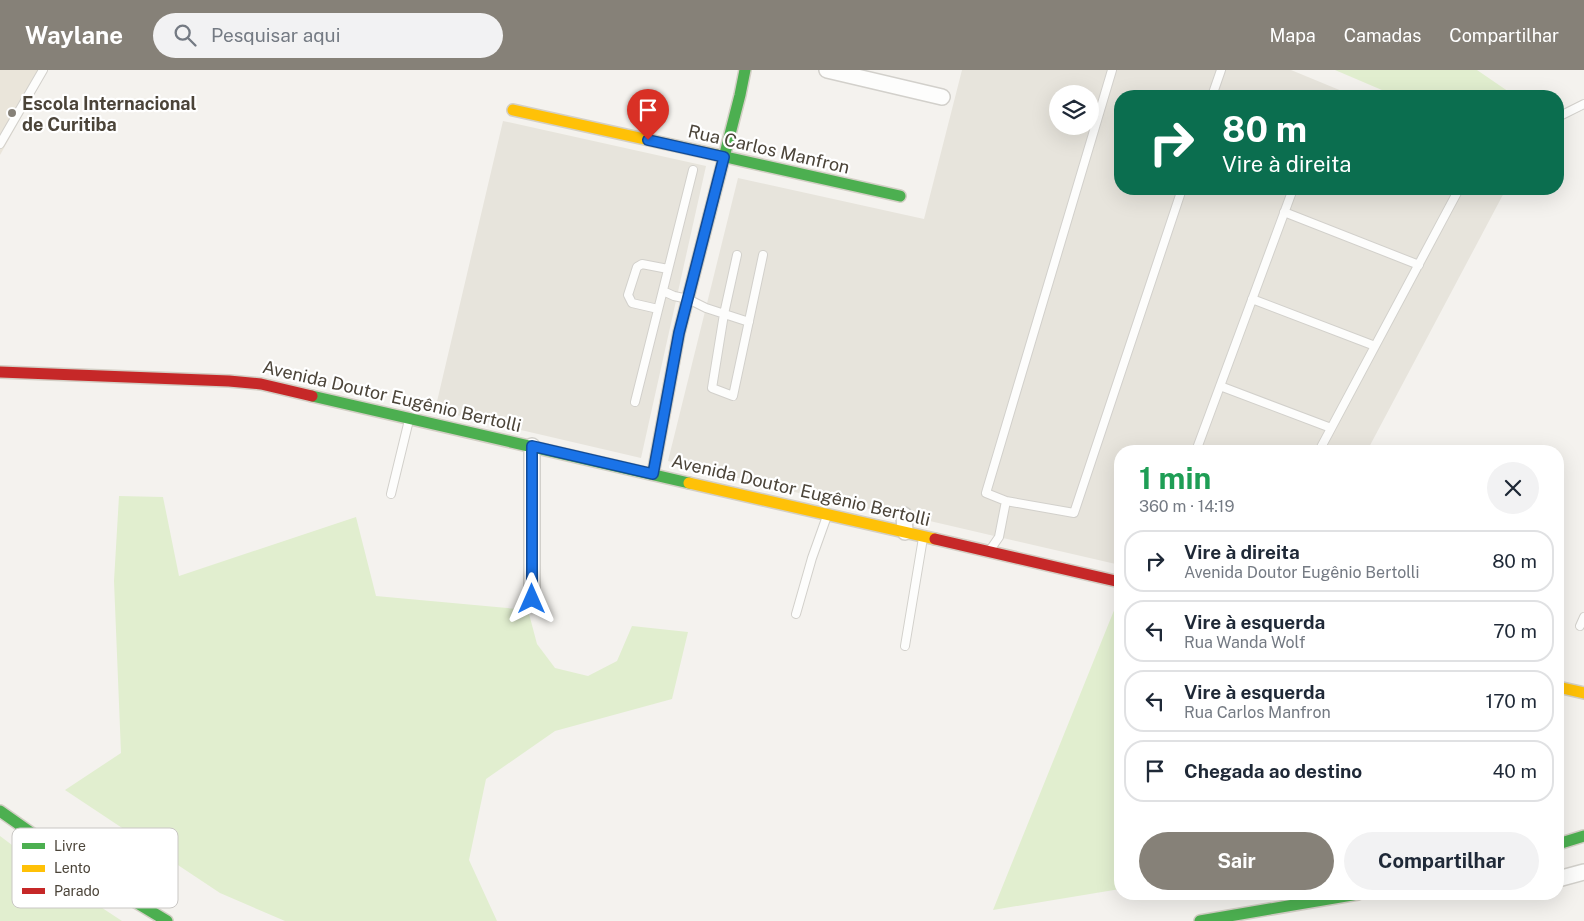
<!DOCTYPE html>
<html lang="pt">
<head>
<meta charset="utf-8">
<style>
	:root { --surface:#fff; --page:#f2f2f3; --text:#1f2937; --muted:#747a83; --line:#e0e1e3; --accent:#868178 }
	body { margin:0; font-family:"Public Sans",sans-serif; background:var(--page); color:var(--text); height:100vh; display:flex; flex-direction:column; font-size:19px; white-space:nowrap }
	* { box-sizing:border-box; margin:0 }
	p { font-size:16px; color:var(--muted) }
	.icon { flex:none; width:28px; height:28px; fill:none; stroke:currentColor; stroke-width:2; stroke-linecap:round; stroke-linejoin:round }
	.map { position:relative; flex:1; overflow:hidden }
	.drawer { position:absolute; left:1114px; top:375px; width:450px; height:455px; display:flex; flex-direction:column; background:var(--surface); border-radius:20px; box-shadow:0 5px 20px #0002 }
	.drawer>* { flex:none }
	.guide { position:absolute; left:1114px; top:20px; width:450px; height:105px; border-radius:20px; box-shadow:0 5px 20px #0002; background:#0b6e4f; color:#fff; overflow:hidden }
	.tools { position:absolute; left:1049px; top:15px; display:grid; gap:10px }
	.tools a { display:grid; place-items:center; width:50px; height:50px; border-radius:50%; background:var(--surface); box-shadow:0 5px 20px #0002; font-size:25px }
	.pin { position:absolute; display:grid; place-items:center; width:42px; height:42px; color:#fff; margin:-51px -21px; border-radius:50% 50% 50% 0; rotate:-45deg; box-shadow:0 0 5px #0007 }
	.pin .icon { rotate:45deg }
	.me { position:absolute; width:55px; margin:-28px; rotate:0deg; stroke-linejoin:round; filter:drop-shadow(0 0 4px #0008) }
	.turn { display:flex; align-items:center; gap:18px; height:105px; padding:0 25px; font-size:22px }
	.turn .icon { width:65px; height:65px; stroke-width:2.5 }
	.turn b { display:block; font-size:35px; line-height:42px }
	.round { display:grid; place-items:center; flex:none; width:52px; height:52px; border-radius:26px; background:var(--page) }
	.headline { display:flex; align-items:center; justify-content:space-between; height:85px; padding:0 25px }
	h1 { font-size:30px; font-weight:700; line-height:38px; color:#1e9e55 }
	.primary-button { display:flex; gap:10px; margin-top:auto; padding:10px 25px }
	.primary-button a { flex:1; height:58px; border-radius:30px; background:var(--accent); color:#fff; font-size:20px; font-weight:700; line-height:58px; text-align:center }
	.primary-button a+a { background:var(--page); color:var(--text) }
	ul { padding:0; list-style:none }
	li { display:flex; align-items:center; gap:15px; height:62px; margin:0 10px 8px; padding:0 15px; border:2px solid var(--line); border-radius:20px }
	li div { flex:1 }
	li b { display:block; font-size:19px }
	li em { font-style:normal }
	header { display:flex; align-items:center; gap:30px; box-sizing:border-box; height:70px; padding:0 25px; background:var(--accent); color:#fff }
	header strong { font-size:24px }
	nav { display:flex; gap:28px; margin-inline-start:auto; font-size:18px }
	.search { width:350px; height:45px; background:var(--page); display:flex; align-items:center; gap:12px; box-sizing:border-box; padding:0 18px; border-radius:28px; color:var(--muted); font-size:19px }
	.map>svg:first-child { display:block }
	.residential { fill:#e7e4dc; fill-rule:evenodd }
	.education { fill:#eae5da }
	.green { fill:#e1eecf }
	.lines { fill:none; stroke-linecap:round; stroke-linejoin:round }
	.lane-casing { stroke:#d2d0cb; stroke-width:10 }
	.street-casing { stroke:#d2d0cb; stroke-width:18 }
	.fast-casing { stroke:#d3cfc5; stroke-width:14 }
	.slow-casing { stroke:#d3cfc5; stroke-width:14 }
	.jam-casing { stroke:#d3cfc5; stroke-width:14 }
	.lane { stroke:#fdfdfc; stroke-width:8 }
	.street { stroke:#fdfdfc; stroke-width:15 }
	.fast { stroke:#4caf50; stroke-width:11 }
	.slow { stroke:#ffc107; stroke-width:11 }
	.jam { stroke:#c62828; stroke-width:11 }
	.route-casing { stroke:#114b97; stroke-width:12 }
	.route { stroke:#1a73e8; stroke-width:9 }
	.poi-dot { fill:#868178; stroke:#fff; stroke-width:2 }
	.labels { text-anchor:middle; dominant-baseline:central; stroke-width:4.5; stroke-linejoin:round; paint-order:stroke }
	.poi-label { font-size:18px; font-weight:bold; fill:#4b4439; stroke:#fff; text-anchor:start }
	.street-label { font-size:18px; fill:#4b4439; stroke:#fff }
	.key { fill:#fff; stroke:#c9c7c4; stroke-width:1 }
	.key-label { font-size:14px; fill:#4b4439 }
</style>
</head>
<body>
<header>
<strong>Waylane</strong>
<div class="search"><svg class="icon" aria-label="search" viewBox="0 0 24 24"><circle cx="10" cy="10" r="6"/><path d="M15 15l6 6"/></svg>Pesquisar aqui</div>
<nav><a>Mapa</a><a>Camadas</a><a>Compartilhar</a></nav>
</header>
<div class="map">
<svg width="1584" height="851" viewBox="0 0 1584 851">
	<rect width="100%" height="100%" fill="#f4f2ee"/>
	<path class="residential" d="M962,0h329l63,26h-234v93h386l-139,262h-247v114l-216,-50 -52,-9 -184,-45 70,-283 186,41zM1058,24h32v32h-32z
		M503,51l203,45 -65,292 -206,-48z"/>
	<path class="education" d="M0,0h48l-48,85z"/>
	<path class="green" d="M1335,0h142l38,26h-119z
		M119,426l44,1 16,79 177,-59 20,79 152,14 9,34 18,24 33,8 29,-15 15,-35 56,6 -16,67 -117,32 -69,48 -17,81 28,61h-212l-65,-28 -155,-103 56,-37 -7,-172z
		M1117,533l3,1v285l-127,21z
		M0,766l52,39 70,46h-122z"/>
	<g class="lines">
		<defs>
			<path id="lane" d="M1112,0l-126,423 20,8 68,12 108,-324
				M1212,26l9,-26
				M1558,47l26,-13
				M0,74l43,-74
				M1284,142l135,53
				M737,185l-13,59 -12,74 21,8 30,-141
				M663,221l11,5 14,3 18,9 43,14
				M1252,229l123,47
				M658,239l-26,-6 -4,-8 9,-28 5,-3 26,5
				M1220,316l111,42
				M635,332l58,-232
				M1196,381l97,-262
				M1319,381l140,-262
				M391,424l18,-74
				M990,480l9,-13 7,-36
				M796,544l16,-56 15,-42
				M1580,556l4,-9
				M905,576l18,-108"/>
			<path id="street" d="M827,0l115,27
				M532,376v153
				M904,445l1,17
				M1558,809l26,-7"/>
			<path id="fast" d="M717,85l183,41
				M709,146l31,-121 5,-25
				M312,326l377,87
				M0,741l94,66 73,44
				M1558,774l26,-8
				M1200,851l158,-27"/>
			<path id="slow" d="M513,40l204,45
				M653,404l26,-141 30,-117
				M689,413l246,56
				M1558,617l26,6"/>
			<path id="jam" d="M0,302l229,9 32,3 51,12
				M935,469l185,43"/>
		</defs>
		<use href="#lane" class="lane-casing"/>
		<use href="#street" class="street-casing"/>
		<use href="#fast" class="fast-casing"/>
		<use href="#slow" class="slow-casing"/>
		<use href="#jam" class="jam-casing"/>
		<use href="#lane" class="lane"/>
		<use href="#street" class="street"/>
		<use href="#fast" class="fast"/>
		<use href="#slow" class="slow"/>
		<use href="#jam" class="jam"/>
	</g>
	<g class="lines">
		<defs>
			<path id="route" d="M532,529v-153l121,28 26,-141 45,-176 -76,-17"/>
		</defs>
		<use href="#route" class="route-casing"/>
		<use href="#route" class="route"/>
	</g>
	<circle class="poi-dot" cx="12" cy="43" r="5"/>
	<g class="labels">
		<g class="poi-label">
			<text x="22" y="33">Escola Internacional<tspan x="22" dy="21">de Curitiba</tspan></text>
		</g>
		<g class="street-label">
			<text transform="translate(769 79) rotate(13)">Rua Carlos Manfron</text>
			<text transform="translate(392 326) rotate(13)">Avenida Doutor Eugênio Bertolli</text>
			<text transform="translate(801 420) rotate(13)">Avenida Doutor Eugênio Bertolli</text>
		</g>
	</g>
	<rect x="12" y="758" width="166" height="80" rx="8" class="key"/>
	<rect x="22" y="773" width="23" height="6" fill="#4caf50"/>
	<rect x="22" y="795" width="23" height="7" fill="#ffc107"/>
	<rect x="22" y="818" width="23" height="6" fill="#c62828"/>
	<g class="key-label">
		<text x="54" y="781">Livre</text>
		<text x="54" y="803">Lento</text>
		<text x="54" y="826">Parado</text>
	</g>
</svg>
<div class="tools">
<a><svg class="icon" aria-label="layers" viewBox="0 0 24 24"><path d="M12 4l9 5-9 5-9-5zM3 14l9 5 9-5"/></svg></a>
</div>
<div class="pin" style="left:648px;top:70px;background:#d93025"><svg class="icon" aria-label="arrive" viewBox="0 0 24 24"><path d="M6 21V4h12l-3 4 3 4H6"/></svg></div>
<svg class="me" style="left:532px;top:529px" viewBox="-20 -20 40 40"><path d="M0-17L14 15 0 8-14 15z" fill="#1a73e8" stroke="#fff" stroke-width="4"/></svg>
<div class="guide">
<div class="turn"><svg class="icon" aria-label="right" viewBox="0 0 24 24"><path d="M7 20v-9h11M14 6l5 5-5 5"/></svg><div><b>80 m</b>Vire à direita</div></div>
</div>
<section class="drawer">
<div class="headline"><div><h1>1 min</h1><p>360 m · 14:19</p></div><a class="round"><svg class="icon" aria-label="close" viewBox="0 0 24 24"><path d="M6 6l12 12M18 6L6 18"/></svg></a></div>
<ul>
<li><svg class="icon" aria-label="right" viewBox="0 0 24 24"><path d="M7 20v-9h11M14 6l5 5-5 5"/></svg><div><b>Vire à direita</b><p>Avenida Doutor Eugênio Bertolli</p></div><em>80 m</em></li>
<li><svg class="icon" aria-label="left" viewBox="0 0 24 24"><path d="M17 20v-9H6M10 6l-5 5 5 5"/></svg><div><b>Vire à esquerda</b><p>Rua Wanda Wolf</p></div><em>70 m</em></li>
<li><svg class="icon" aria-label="left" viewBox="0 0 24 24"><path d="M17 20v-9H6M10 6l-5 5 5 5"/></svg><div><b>Vire à esquerda</b><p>Rua Carlos Manfron</p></div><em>170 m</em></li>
<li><svg class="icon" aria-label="arrive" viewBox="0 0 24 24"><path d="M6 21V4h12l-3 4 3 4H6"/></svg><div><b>Chegada ao destino</b></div><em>40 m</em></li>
</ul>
<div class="primary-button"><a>Sair</a><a>Compartilhar</a></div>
</section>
</div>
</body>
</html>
